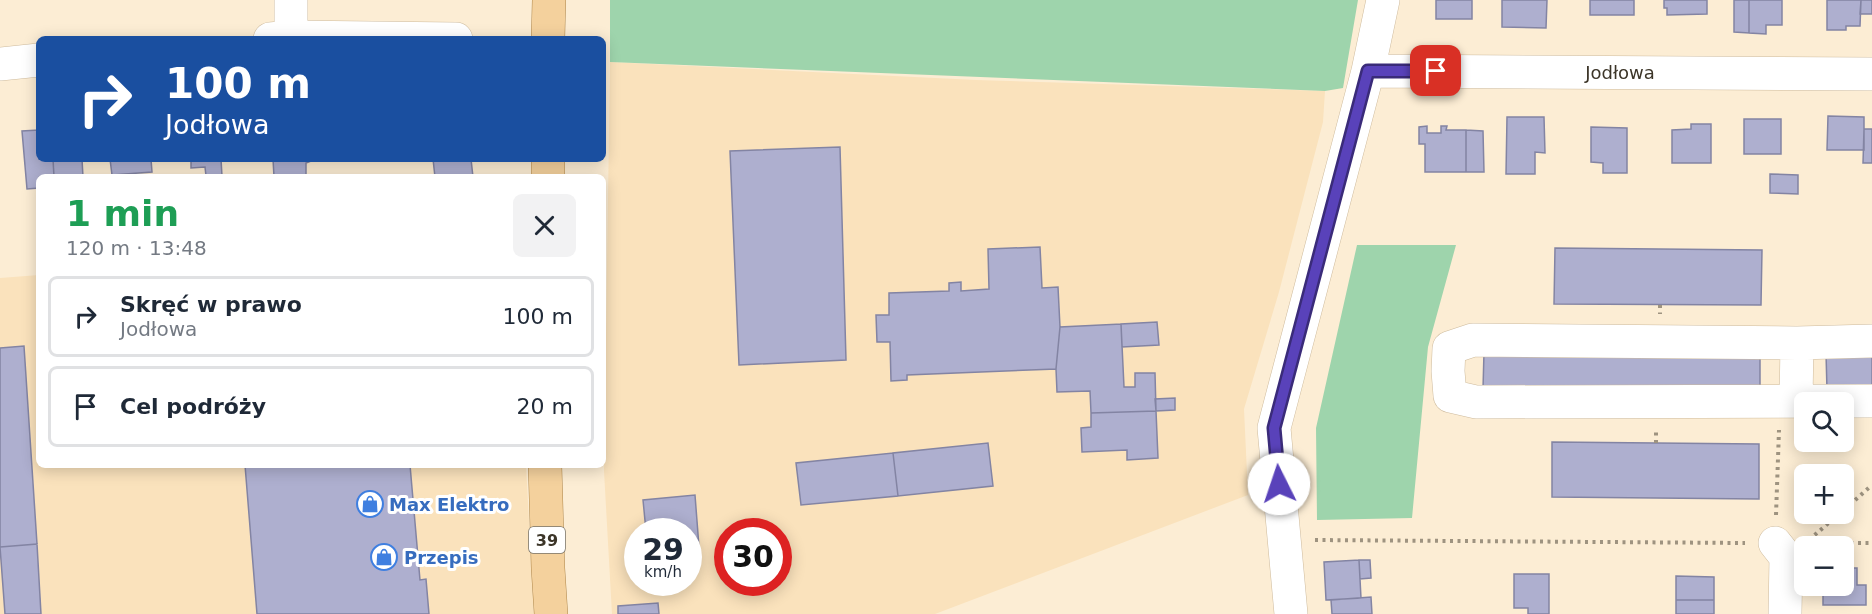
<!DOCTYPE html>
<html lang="pl">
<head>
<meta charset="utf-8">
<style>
	:root { --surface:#fff; --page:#f2f2f3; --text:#1f2937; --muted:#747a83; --line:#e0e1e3 }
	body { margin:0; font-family:"DejaVu Sans",sans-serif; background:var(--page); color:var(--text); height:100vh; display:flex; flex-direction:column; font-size:22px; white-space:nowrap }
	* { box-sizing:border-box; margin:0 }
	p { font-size:20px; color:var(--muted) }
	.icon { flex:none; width:33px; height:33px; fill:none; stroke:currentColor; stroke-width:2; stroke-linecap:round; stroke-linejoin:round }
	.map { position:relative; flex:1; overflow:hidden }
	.panel { position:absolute; left:36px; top:174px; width:570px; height:294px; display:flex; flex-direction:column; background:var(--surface); border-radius:9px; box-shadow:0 3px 15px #0003 }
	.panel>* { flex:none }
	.guide { position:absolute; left:36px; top:36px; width:570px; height:126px; border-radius:9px; box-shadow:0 3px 15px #0003; background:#1a4fa0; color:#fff; overflow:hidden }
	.tools { position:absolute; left:1794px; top:392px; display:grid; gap:12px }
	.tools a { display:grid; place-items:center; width:60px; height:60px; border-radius:9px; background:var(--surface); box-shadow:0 3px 15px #0003; font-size:30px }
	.speed { position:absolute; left:624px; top:518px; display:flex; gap:12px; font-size:30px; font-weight:700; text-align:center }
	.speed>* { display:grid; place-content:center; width:78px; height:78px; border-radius:50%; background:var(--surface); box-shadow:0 3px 15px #0003; line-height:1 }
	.speed small { font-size:15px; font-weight:400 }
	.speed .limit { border:9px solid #d22; background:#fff; color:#111 }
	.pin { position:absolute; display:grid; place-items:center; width:51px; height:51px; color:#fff; margin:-26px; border-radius:12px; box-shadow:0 3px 9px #0006 }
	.me { position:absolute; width:66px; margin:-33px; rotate:356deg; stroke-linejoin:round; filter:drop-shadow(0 0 4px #0008) }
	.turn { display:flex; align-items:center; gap:21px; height:126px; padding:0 30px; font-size:27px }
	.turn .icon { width:78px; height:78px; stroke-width:2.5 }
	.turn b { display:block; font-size:42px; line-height:51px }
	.round { display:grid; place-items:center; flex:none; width:63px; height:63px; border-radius:9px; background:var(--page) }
	.summary { display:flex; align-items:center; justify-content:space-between; height:102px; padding:0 30px }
	h1 { font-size:36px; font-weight:800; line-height:45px; color:#1e9e55 }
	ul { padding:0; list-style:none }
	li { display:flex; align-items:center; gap:18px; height:81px; margin:0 12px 9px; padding:0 18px; border:3px solid var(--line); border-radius:9px }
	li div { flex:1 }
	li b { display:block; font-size:22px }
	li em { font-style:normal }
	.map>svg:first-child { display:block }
	.built { fill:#fae2bc; fill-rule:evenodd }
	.green { fill:#9ed4ac }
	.building { fill:#aeafcf; stroke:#8384a3; stroke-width:1.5 }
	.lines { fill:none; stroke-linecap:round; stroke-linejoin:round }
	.minor-casing { stroke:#cebb9d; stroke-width:34 }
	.major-casing { stroke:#ae864a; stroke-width:34 }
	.path { stroke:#9e9380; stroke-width:4; stroke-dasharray:3 4.5; stroke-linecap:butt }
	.minor { stroke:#fff; stroke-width:33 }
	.major { stroke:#f4d19d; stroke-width:33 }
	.route-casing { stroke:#3a2b79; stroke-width:15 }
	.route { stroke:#5942ba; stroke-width:10 }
	.labels { text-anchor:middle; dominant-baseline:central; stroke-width:6; stroke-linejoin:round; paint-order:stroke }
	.shield { fill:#fff; stroke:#767268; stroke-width:1.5 }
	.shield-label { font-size:16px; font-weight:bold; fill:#3c3528 }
	.street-label { font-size:18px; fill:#3c3528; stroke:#fff }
	.shop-label { font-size:18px; font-weight:bold; fill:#366cbe; stroke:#fff; text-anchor:start }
</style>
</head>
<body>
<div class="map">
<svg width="1872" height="614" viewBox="0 0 1872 614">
	<rect width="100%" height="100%" fill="#fcedd4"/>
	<path class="built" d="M610,62l366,18 349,11 -2,31 -44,170 -35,117 4,86 -313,119h-323l-8,-143zM638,531h50v51h-50zM728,531h50v51h-50z
		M39,275v190h487l8,149h-534v-336z"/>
	<path class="green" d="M610,0h748l-15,88 -18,3 -715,-29z
		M1357,245h99l-28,102 -16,171 -95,2 -1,-92z"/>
	<path class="building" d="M1436,0h36v19h-36z
		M1502,0h45l-1,28 -44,-1z
		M1590,0h44v15h-44z
		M1664,0h43v14l-40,1v-7h-3z
		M1734,0h15v33l-15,-1z
		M1749,0h33v25h-16v9l-17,-1z
		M1827,0h34l-1,26h-14v4h-19z
		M1861,0h11v14h-12z
		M1828,116l36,1v33h-37z
		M1507,117h37l1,36 -10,-1v22h-29z
		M1744,119h37v35h-37z
		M1691,124h20v39h-39v-33l19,-1z
		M1427,126v7h14v-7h6l-1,4h20v42h-41v-28h-6v-17z
		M1591,127l36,1v45h-24v-10l-12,-1z
		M1864,129h8v34h-9z
		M39,130v29h14l1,18h-15v11l-12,1 -5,-58z
		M1466,130l17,1 1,41h-18z
		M840,147l6,213 -107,5 -9,-214z
		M53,159h29l1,18h-29z
		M110,159h41l1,13 -40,3z
		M191,159h30l1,17h-16l-1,-9 -14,1z
		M273,159h43l-10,4v12l-26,2h-6z
		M433,159h38l2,18h-38z
		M1770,174l28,1v19l-28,-1z
		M1040,247l2,41 16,-1 2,40 -4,42 -149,6v5l-16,1 -1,-39h-13l-1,-27h13v-22l60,-2v-8l12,-1v9l28,-2 -1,-40z
		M1555,248l207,2 -1,55 -207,-1z
		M1157,322l2,23 -37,2 -1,-23z
		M1121,324l3,63h11v-14h20l1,38 -65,2 -1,-22 -33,1 -1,-23 4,-42z
		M24,346l13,198 -37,3v-199z
		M1484,352l276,2v37l-277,-2z
		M1826,353h46v36l-45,1z
		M1175,398v12l-19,1 -1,-12z
		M1156,411l2,47 -31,2v-10l-45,2 -1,-24 10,-1v-14z
		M1552,442l207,2v55l-207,-2z
		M988,443l5,43 -95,10 -5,-43z
		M893,453l5,43 -97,9 -5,-42z
		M245,465h165l10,115 6,-1 3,35h-172z
		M695,495l5,65 -12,1v-30h-42l-3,-31z
		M37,544l4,70h-36l-5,-67z
		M1359,560l2,38 -35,2 -2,-38z
		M1359,560h11l1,18 -11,1z
		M1844,568h13v17h9v20h-43v-20h21z
		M1514,574h35v40h-21v-6h-14z
		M1676,576l38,1v23h-38z
		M1371,597l1,17h-40l-1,-14z
		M1676,600h38v14h-38z
		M658,603l1,11h-41v-8z"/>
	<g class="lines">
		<defs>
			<path id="minor" d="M291,37v-37
				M270,39l21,-2 165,2
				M0,64l39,-4
				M1368,71l504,3
				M1872,341l-75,2 -324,-3 -24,8 -1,23 2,25 26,6 396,-1
				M1796,401l1,-58
				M1775,543l11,14 -1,57
				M1291,614l-17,-186 94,-357 15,-71"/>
			<path id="major" d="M548,39l1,-39
				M548,177v-18
				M545,465l3,103 3,46"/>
		</defs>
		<use href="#minor" class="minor-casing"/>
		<use href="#major" class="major-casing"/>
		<path class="path" d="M1660,305v9
			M1656,443v-14
			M1844,510l28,-25
			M1776,515l3,-85
			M1315,540l430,3
			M1809,540l31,-27
			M1813,543h59"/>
		<use href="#minor" class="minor"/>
		<use href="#major" class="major"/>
	</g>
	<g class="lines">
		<defs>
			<path id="route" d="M1279,484l-5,-56 94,-357h68"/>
		</defs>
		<use href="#route" class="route-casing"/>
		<use href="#route" class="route"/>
	</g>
	<defs>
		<symbol id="shop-ring" viewBox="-11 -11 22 22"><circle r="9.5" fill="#fff" stroke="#3f7fe0" stroke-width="1.5"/><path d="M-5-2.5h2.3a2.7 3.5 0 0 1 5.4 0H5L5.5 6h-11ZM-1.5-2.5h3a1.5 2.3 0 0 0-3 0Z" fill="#3f7fe0"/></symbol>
	</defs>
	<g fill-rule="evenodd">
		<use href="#shop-ring" x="355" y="489" width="30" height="30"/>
		<use href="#shop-ring" x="369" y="542" width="30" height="30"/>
	</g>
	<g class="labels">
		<rect class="shield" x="529" y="527" width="36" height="26" rx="4.5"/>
		<g class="shield-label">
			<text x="547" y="540">39</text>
		</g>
		<g class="street-label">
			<text x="1620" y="72">Jodłowa</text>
		</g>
		<g class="shop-label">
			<text x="389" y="504">Max Elektro</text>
			<text x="404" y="557">Przepis</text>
		</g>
	</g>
</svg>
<div class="tools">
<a><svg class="icon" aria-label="search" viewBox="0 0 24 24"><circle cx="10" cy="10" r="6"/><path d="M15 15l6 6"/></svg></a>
<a>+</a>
<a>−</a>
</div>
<div class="speed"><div>29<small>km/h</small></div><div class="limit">30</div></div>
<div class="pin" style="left:1436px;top:71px;background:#d93025"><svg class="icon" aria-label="arrive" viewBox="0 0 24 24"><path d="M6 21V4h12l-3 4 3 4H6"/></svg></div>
<svg class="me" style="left:1279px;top:484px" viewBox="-20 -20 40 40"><circle r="19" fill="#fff"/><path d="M0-13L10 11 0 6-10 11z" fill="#5942ba"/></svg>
<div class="guide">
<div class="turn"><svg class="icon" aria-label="right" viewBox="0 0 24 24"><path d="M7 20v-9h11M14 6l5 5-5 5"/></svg><div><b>100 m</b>Jodłowa</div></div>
</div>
<section class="panel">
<div class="summary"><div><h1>1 min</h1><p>120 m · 13:48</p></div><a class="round"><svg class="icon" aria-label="close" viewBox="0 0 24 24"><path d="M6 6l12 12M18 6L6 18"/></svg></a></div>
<ul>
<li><svg class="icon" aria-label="right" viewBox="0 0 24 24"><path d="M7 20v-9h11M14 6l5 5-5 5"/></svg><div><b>Skręć w prawo</b><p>Jodłowa</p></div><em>100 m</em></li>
<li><svg class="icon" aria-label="arrive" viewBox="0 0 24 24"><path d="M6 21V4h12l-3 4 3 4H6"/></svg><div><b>Cel podróży</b></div><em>20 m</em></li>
</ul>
</section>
</div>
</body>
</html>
